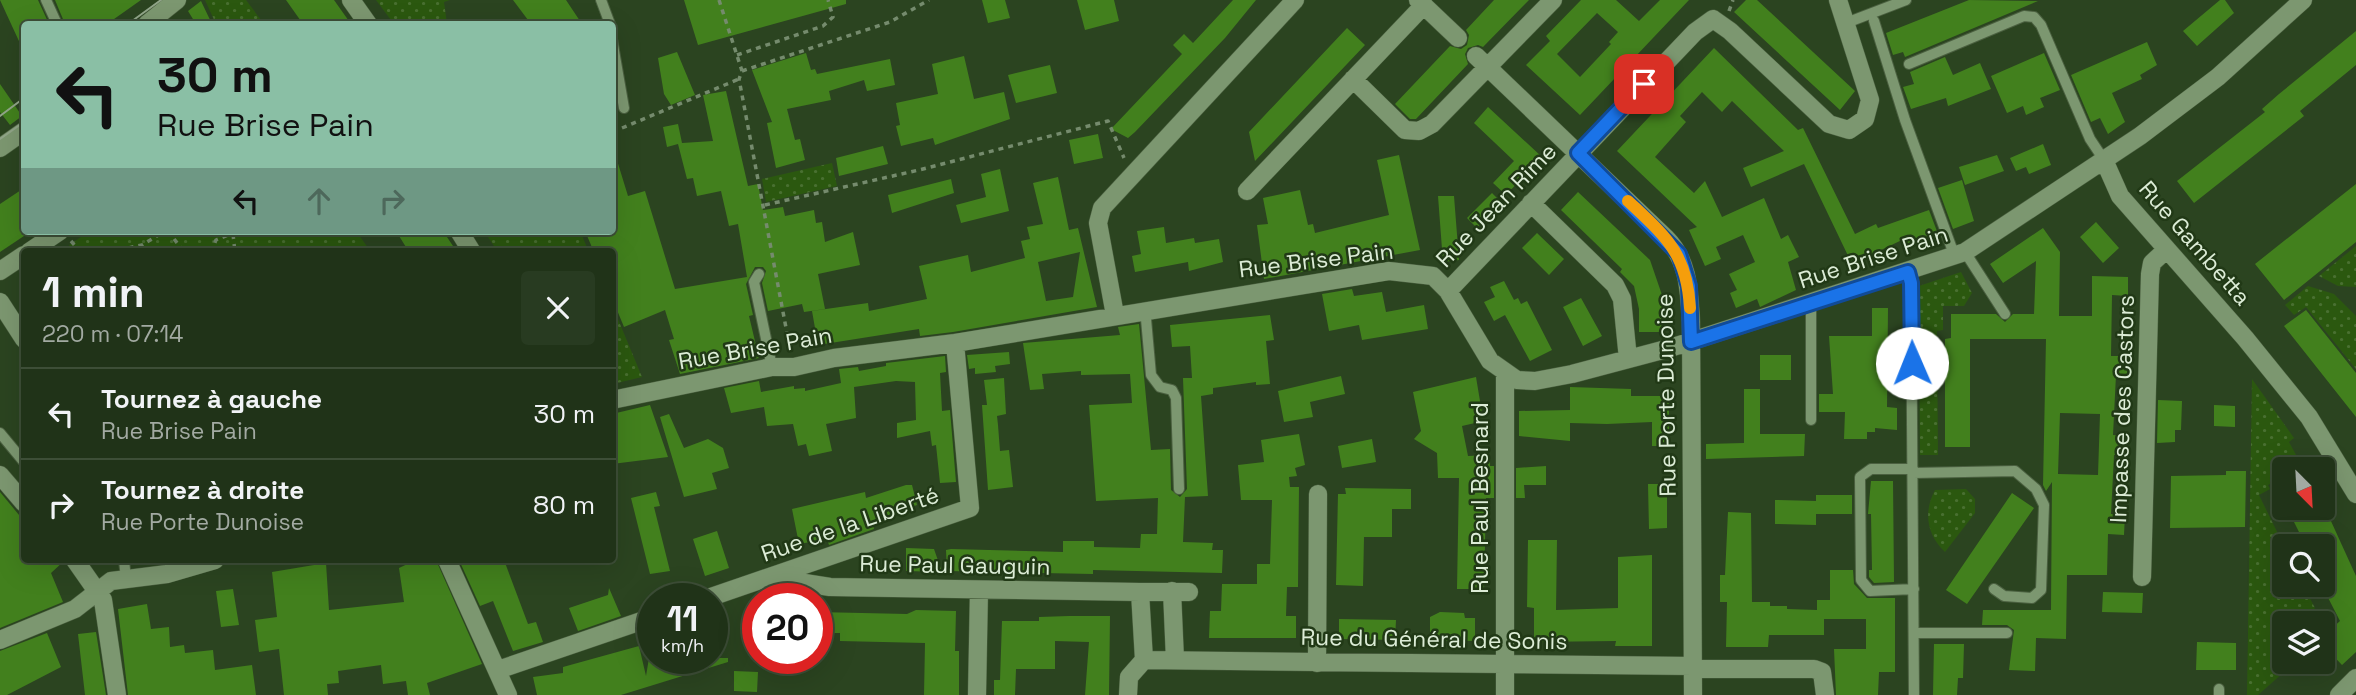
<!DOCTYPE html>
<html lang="fr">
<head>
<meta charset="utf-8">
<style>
	:root { --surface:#203318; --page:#283b21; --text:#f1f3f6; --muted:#a2aaa2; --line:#3d4e37 }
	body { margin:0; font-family:"Space Grotesk",sans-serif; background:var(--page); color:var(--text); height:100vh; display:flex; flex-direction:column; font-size:26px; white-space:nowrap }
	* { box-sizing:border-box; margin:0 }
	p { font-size:23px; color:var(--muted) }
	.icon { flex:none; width:38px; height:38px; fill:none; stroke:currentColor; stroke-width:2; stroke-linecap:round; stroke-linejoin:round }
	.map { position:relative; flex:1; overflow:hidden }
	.drawer { position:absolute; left:21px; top:248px; width:595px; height:315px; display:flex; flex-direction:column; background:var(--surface); border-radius:7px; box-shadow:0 7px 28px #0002,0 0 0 2px var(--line) }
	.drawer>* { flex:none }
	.top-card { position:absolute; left:21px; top:21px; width:595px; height:214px; border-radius:7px; box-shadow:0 7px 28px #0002,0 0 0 2px var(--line); background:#8abfa5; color:#111; overflow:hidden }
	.needle { width:46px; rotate:156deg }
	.fabs { position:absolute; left:2272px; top:457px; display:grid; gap:14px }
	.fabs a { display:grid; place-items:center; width:63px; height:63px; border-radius:7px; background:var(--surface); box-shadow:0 7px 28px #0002,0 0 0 2px var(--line); font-size:35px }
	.speed { position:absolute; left:637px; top:583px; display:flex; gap:14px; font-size:35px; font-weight:700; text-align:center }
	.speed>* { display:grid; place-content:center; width:91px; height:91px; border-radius:50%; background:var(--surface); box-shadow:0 7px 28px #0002,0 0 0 2px var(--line); line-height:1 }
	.speed small { font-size:18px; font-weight:400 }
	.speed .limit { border:10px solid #d22; background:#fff; color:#111 }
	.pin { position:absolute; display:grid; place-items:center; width:60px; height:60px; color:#fff; margin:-30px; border-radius:14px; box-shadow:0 4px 10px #0006 }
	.me { position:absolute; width:77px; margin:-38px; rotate:359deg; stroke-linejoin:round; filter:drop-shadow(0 0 5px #0008) }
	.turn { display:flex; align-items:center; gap:24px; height:147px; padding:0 21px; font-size:32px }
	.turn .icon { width:91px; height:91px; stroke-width:2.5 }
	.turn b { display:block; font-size:49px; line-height:60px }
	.lanes { display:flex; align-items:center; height:66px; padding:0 21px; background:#0003; justify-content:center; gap:35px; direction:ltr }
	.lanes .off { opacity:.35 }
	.round { display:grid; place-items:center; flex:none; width:74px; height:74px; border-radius:7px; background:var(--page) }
	.head { display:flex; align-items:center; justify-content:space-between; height:119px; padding:0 21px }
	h1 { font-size:42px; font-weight:800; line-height:52px }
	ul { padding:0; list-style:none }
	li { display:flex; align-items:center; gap:21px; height:91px; padding:0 21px; border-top:2px solid var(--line) }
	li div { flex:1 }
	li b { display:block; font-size:26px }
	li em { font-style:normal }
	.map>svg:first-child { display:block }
	.grass { fill:url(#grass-dots) }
	.building { fill:#42801d; fill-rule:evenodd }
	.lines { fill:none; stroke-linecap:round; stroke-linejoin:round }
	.service-casing { stroke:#4b6040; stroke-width:12 }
	.minor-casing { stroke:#4b6040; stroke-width:19 }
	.tertiary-casing { stroke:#4b6040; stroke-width:19 }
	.path { stroke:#758b6d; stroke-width:3.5; stroke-dasharray:5 5; stroke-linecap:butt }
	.service { stroke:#7c9770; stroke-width:10 }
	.minor { stroke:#7c9770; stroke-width:18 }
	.tertiary { stroke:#7c9770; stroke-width:18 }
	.tram { stroke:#91a589; stroke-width:2 }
	.route-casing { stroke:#114b97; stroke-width:18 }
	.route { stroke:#1a73e8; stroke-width:12 }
	.slow { stroke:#f59e0b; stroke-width:12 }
	.labels { text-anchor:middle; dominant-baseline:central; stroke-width:5; stroke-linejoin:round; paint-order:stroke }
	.street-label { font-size:23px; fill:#dcecd6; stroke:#213916 }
</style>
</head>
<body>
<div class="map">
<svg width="2356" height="695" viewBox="0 0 2356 695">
	<defs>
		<pattern id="grass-dots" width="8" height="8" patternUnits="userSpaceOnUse" patternTransform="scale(1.75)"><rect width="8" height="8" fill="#2b580f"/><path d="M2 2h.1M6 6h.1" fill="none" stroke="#497031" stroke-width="1.8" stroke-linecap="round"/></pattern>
	</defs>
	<rect width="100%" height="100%" fill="#2b4420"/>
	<path class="grass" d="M205,0h41l18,24h-48z
		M376,0h74l-6,2 3,22h-53z
		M832,163l5,23 -71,16 -4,-23z
		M90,231h266l15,21h-298l-4,-7z
		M484,231h96l9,21h-91z
		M2356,246v41l-18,-1 -19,-10z
		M1961,272l11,21 -8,13h-21v24l-6,1 1,124h-18l-1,-169z
		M2308,286l26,8 22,22v53l-50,-62 -12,8 -9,-10z
		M613,307l29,70 -29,7h-1z
		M2252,379l42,59 -5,4 13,24 -18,3v7l-16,9 2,4 -11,6 25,51v38l19,1 12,23 -16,15h-15v39h8v3l-34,30h-11z
		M1966,489l9,10v14l-30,39c-18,-17 -22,-40 -10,-62z"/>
	<path class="building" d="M0,0h38l11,24h-25v28z
		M55,0h86l-34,24h-42z
		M286,0h48l17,24h-48z
		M513,0h53l16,24h-51z
		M684,0h162v4l-148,41z
		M982,0h23l5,18 -22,5z
		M1077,0h37l5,21 -34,9z
		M1233,0h23l-31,38 -90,94 -7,6 -17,-9 71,-75 -9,-9 11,-11 9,9z
		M1494,0h35l-46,47 -5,-2 -10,3 -3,6 3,10 -52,55h-6l-15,-15 55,-58 11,3 6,-4 2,-10 -3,-5z
		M1581,0h35l23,21 21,-21h29l-109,115 -54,-50 24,-24 -4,-5zM1597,13l21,19 -9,10 2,2 -31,33 -23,-23z
		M1746,0h11l98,91 -15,19 -106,-98z
		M1969,0l69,1 -133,56 -2,-5 -10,3 -7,-22z
		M2220,0h5l9,13 -37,33 -14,-15z
		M201,1l11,23h-16l-8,-13z
		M1347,28l18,17 -110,116 -6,-29z
		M2356,31v34l-56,46 4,5 -110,87 -17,-22 88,-69 -3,-3 17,-15z
		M2147,42l10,23 -17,10 2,4 -30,14 13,29 -17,12 -8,-16 -9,4 -20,-47z
		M1714,48l84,82 5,-2 52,106 21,-10 2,4 51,-18 9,24 -32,10 -2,-5 -52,25 -48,-100 -53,23 -8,-19 41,-17 -52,-50 -10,11 -20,-20 -22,24 6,6 -31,35 39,36 11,-12 17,36 42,-19 17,41 7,-4 11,22 -11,5 8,28 -36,17 -3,-8 -21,9 -6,-15 7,-3 -8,-16 26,-12 -12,-27 -27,12 5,12 -16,7 -16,-36 8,-3 -80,-76z
		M677,52l18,43 -24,10 -7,-11 -6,-36z
		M806,53l5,17 4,-1 2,5 73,-15 5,26 -28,6 -3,-11 -35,11 2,9 -44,9 8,31 5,-1 5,21 -29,8 -9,-45 5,-1 -20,-52z
		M2044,53l16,37 -20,8 4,9 -18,8 -3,-9 -16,7 -16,-37z
		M964,56l10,43 30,-7 6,27 -75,26 -2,-7 -32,8 -5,-20 4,-1 -4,-22 42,-9 -6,-30z
		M1945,57l8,18 27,-12 11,26 -43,17 -2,-8 -35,11 -8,-22 11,-3 -4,-12z
		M1050,65l7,28 -41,10 -8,-28z
		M0,84l22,32 -12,9 -10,-13z
		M726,91l22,95 10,-2 5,26 20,-3 2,9 29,-6 2,13 6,-1 3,20 28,-10 7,33 -42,9 7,35 -21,3 -2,-8 -34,7 -6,-28 4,-12 -3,-4h-8l-9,17 7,31 -4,1 10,42 -79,16 -11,-34 5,-1 -9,-29 -41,17 -12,-29v-46h-18l-9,-21h27v-74h4l12,39 17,-5 30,98 72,-12 -9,-53 -9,2 -8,-35 -24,5 -4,-18 -6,1 -9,-35 -11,3 -4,-20 15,-3 4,19 31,-2 -10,-46z
		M1488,107l54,50 -36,38 -13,-12 21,-22 -40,-38z
		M1098,134l5,24 -29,6 -5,-24z
		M2043,144l8,21 -22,9 -3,-7 -10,4 -6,-13z
		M883,146l5,18 -49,12 -3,-18z
		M1399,155l21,95 -156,29 -7,-54 11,-1 -5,-26 37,-8 8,35 5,-1 2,9 74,-18 -12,-55z
		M1997,155l7,16 -39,14 -6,-18z
		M1000,169l9,42 -48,12 -5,-18 30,-8 -5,-23z
		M1058,177l11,53 9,-2 19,79 -144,25 -33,4 -1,-7 -101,16 -6,-34 56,-8 1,8 58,-12 -8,-33 49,-11 3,17 54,-14 -4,-17 9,-2 -3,-12 16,-3 -10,-41zM1080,252l-7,45 -27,4 -8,-39z
		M951,179l3,14 -62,20 -4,-18z
		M1962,180l12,41 -21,8 -15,-41z
		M2356,184v58l-72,58 -29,-36z
		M24,188v48l-24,16v-48z
		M1578,192l72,68 12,35 1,37h-24v-23l-5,-23 -14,-14 2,-3 -61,-59z
		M1492,193l10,10 -25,25 -10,-10z
		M1438,196h16l5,64 -16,2z
		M2096,222l23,26 -16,15 -23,-26z
		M1164,227l2,16 28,-5 1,5 24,-4 4,23 -34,9 -1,-9 -53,10 -3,-16 9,-2 -4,-23z
		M2043,228l17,24 -1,64h33v-40l36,1v19l-16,-1 -1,61h16v20l-11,-1 -3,60 15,1 -1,19h-13l-3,59h14l-1,21 -16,-1 -1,41h-40l-1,64 -30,-1 -1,33 -26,-1 5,-40 -7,-5h-25l1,-15h68l1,-128 -6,9 -3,-6 3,-146h-76v108h-25v-108l6,-1v-24h45l9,8 8,-8h21l2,-53 -33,22 -13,-19zM2060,413l40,1 -2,61 -40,-1z
		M396,231h47l14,21h-48z
		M1537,233l27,26 -15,16 -27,-27z
		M1504,281l10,19 4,-2 3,6 6,-3 25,49 -22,11 -25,-46 -11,6 -10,-19 11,-5 -5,-10z
		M1352,289l2,7 28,-4 4,20 38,-7 4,24 -66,11 -3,-15 -30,6 -7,-37z
		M1581,298l21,38 -19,10 -20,-39z
		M1872,308h16l-1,99 10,1v22l-22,-2v4h-8v7h-23l1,-27h-26v-18h14l-4,-58h43z
		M2306,310l50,63v44l-72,-91z
		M1270,315l4,25 -8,1 4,43 -14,1v-3l-43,6v6l-12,2 7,100 -23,1 -2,45 30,1 -1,7h11l-1,23 -129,-3v4l-146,-3 -1,-21 5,-1 112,3v-11h31v6l46,1 1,-14h16l1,-36 -62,3 -7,-96 43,-2 -2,-29 -49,1v-4l-39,3 2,15 -14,1 -7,-47 97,-8 -2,-8 21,-3 12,126 19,-1 1,41 9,7 7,-8 -4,-111h9l-2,-32 -18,1 -2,-22z
		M1009,352l1,12 -15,2 1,6 -21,2v-6l-6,1 -2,-14z
		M1760,355h31v25h-31z
		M945,356l1,16 -6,1 2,38 8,-1 6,72 -16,1 -4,-38 -4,1 -2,-15 -33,7v-15l19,-3 -1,-38 -19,-1 -42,6 2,31 -30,6 6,27 -23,5 -3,-12 -8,2 -5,-22 -26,2 -3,-19 -33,6 -7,-25 35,-7 2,11 33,-6v3l11,-1v3l36,-8 -2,-14 19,-2 1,4 27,-5v-3z
		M1341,376l4,18 -35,8 3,15 -29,5 -6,-31z
		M1476,377l6,36 -8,4 1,6 -13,3 6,30 21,-1 1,11h4v32h-8l-2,91h-27l2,-111h-21l-1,-25 -23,-14 7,-8 -8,-39z
		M1004,378l2,36 -9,2 1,9 2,26 9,-1 4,37 -25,3 -6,-85h5l-3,-25z
		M1570,387l61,2v7h38v50h-17v-24l-45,2 -37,-1v-2v20l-51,-5v-25l51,-1z
		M1744,389h16v45h45l-1,22 -98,3v-15l38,-1z
		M2158,400l24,1 -1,29h-6v12l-18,1z
		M650,405l18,52 -56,7v-50z
		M2214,405l21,1v21l-21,-1z
		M669,414l15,34 24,-9 15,9 6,20 -17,5 5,16 -33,8 -24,-80z
		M1299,434l6,31 -10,3 2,8 -8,1 1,10h9l-1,100h-11l-1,29h10v22h-87l1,-27h11l1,-27h35v-20h13l2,-64h-31l-3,-35 26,-3 -3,-22z
		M1372,439l4,23 -34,6 -4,-22z
		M1546,466v19h-22l1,13h-9v-30z
		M2226,471h20l-1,56 -75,1 1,-52 55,-1z
		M1871,481h22l1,101 -20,1 -5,-6v-7h3l-1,-56h-3z
		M1648,484h19v44l-18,1z
		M906,485h6l5,20 -45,16 2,8 -45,16 -2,-6 -28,5 -7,-35 73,-17 1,6z
		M1345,488l66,1v20h-19v28h-28l-1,49 -27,-1 2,-91h8z
		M0,492l24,29v39l40,1 -13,12 12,29 -63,26z
		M656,492l4,14 -6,1 16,64 -20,3 -19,-76z
		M2012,493l22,15 -67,96 -21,-14z
		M1816,495h36v19h-36v11l-41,-1v-24l41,1z
		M2287,508h38l31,68v76l-14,13 -20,-21v-7l18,-16 -18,-35v-40h-16z
		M1728,512l23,1 1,89h18v4h17v3l30,1v-10h13v-30h23l1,14 13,14h28v74h-16l-1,23h-42l-2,-46h32v-30h-42v16h-55l-1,12h-42l1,-45h-7v-27h5z
		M717,531l12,37 -24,8 -12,-37z
		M1528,540h29l-1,70 62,-2v-51l34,-2v91h-37l1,-5 -82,1v-34l-7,-1z
		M906,548l28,1 8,23 -36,-1z
		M416,560h20l46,104 -55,19 3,12h-22l-2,-14 -23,3 -2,-19 -43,6 1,12 -12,1 1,11h-44l-5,-46 -20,3 -4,-32 22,-3 -5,-45 54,-9 3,47 75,-8 -5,-34z
		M459,560h45l24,64 8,-2 7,20 -30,9 -20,-50 -13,5z
		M609,588l12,28 -43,15 -9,-23 39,-13z
		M233,589l6,36 -18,2 -5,-36z
		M2103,592l40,1 -1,20 -40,-1z
		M147,604l4,25 18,-2 1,20 14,-2 1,8 28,-3 2,20 37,-5 4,30h-128l-10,-86z
		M916,610l40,1 -1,40h4v44h-35l1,-52 -85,-2v-8h-23v-21l90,2z
		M1440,612l24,1 1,5h10v23l-45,-1v-23z
		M1069,616h41l-1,79h-24l4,-53 -34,-1v28h-39l-1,26h-21v-15h6l2,-59h37v-4z
		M1339,619l57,1 -1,20 -56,-1z
		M96,632l10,63h-21l-7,-61z
		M47,633l14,34 -54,28h-7v-44z
		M2197,642l39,1v27h-40z
		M1934,644h30l-1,34h-5l-1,17h-24z
		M639,646l7,30 3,-18h79v4l-107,33h-84l-4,-18 30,-4v-6z
		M734,671l24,1 -1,20 -23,-1z"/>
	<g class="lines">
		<defs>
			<path id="service" d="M46,0l11,24
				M601,0l9,24
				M1874,21l31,99 50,137
				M1846,23l60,-23
				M612,39l12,69
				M1909,64l115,-48 10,1 7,8 49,114 14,21
				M1965,252l40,62
				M1908,272l3,11 3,412
				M759,274l-5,8 18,85
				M1811,304v116
				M1146,319l5,56 9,12 12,3 4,8 3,91
				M0,433l24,29
				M1913,469h-42l-11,8 1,103 9,11 44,-2
				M1913,473l102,-2 21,18 8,16 -3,85 -9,8 -28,-2 -10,-7
				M124,560l2,19
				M1914,633h93
				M2219,695v-6"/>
			<path id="minor" d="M351,0l17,24
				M1418,0l40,38
				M1713,19l17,12 99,93 20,6 16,-11 5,-19 -32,-100
				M1476,56l190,182c23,23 23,53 25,84l2,373
				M1353,79l52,51 14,1 13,-7 121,-124
				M2104,160l16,36 125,142 64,79 47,77
				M1247,191l177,-186
				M1531,203l84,82 7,14 6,60
				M459,231l13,21
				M29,252l31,-21
				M0,271l24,-16
				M1448,291l247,-259 18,-13
				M0,302l24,37
				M1115,315l-17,-92 4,-15 193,-208
				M1505,374v321
				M612,400l160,-33h22l40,-9 121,-15 434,-72 44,5 15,15 42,70 27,19 18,1 37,-7 98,-26 295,-96 175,-116 78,-59 85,-77
				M0,475l24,28
				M75,560l28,40 14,95
				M447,560l61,135
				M2142,577l8,-303 2,-11 14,-13
				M773,578l57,9 310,5
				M1172,591l3,69
				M1189,592h-49l4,68 549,6
				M708,598l262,-90 -15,-165
				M0,640l75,-31 36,-28 56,-7 48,-14
				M1317,663l1,-169
				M1692,669h122l8,3 3,23
				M498,670l155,-53
				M977,695l2,-105
				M1128,695l1,-18 15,-17
				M2339,695l17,-17"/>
			<path id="tertiary" d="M147,24l30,-24
				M0,148l24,-17"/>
		</defs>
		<use href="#service" class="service-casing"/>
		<use href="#minor" class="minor-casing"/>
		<use href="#tertiary" class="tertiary-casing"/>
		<path class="path" d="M719,0l23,71 -3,8 51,270
			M1729,11l4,-11
			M737,55l86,-29 10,-9 -5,-17
			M742,71l148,-49 39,-22
			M622,128l117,-49
			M765,205l154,-35 189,-49 16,37
			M168,231l16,21
			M233,234l2,18
			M71,241l6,7 18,4
			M109,252l33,-7 23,-14
			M211,252l5,-12 22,-9"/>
		<use href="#service" class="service"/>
		<use href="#minor" class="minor"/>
		<use href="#tertiary" class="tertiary"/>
		<path class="tram" d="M128,24l33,-24
			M0,116l24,-18
			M0,139l24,-17"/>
	</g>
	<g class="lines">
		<defs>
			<path id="route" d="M1644,84l-66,69 101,101 10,32 2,56 217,-70 3,11 1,80"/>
		</defs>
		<use href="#route" class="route-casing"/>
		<use href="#route" class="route"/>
		<path class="slow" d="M1628,201c38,36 59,52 62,107"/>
	</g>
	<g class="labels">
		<g class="street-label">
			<text transform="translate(1496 205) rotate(-46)">Rue Jean Rime</text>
			<text transform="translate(2195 243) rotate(49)">Rue Gambetta</text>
			<text transform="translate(1873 257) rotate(-18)">Rue Brise Pain</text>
			<text transform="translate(1316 260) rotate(-7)">Rue Brise Pain</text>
			<text transform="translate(755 348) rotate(-10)">Rue Brise Pain</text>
			<text transform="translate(1666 395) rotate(-91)">Rue Porte Dunoise</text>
			<text transform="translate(2122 409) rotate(-88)">Impasse des Castors</text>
			<text transform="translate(1480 498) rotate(-90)">Rue Paul Besnard</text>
			<text transform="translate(850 524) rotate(-19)">Rue de la Liberté</text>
			<text transform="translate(955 565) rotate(1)">Rue Paul Gauguin</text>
			<text transform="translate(1434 639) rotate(1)">Rue du Général de Sonis</text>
		</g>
	</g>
</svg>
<div class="fabs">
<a><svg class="needle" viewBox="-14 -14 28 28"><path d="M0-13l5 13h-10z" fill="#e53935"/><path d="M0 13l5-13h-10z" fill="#a2aaa2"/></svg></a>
<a><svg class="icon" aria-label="search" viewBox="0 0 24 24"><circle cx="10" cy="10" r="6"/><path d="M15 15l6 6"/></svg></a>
<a><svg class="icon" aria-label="layers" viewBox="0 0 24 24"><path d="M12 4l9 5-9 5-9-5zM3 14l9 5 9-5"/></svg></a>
</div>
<div class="speed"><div>11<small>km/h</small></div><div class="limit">20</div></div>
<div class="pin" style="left:1644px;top:84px;background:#d93025"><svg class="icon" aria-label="arrive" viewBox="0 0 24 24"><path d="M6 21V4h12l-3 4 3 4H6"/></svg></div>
<svg class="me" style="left:1912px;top:363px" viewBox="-20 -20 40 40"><circle r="19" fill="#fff"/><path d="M0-13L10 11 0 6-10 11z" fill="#1a73e8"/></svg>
<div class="top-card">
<div class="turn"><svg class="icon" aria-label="left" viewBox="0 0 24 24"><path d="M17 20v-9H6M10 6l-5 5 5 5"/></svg><div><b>30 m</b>Rue Brise Pain</div></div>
<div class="lanes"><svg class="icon" aria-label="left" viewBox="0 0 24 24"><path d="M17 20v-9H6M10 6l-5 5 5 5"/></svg><svg class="icon off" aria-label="ahead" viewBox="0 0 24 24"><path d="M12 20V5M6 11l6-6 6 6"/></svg><svg class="icon off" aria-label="right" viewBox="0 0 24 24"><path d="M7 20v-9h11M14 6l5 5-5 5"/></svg></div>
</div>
<section class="drawer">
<div class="head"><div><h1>1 min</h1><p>220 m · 07:14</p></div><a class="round"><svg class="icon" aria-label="close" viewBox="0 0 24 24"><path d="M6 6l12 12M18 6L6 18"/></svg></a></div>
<ul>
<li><svg class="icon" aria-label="left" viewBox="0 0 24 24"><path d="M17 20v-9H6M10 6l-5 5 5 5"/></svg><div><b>Tournez à gauche</b><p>Rue Brise Pain</p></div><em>30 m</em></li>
<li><svg class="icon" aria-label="right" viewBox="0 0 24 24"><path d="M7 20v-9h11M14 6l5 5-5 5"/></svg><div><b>Tournez à droite</b><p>Rue Porte Dunoise</p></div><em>80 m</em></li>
</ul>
</section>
</div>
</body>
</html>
